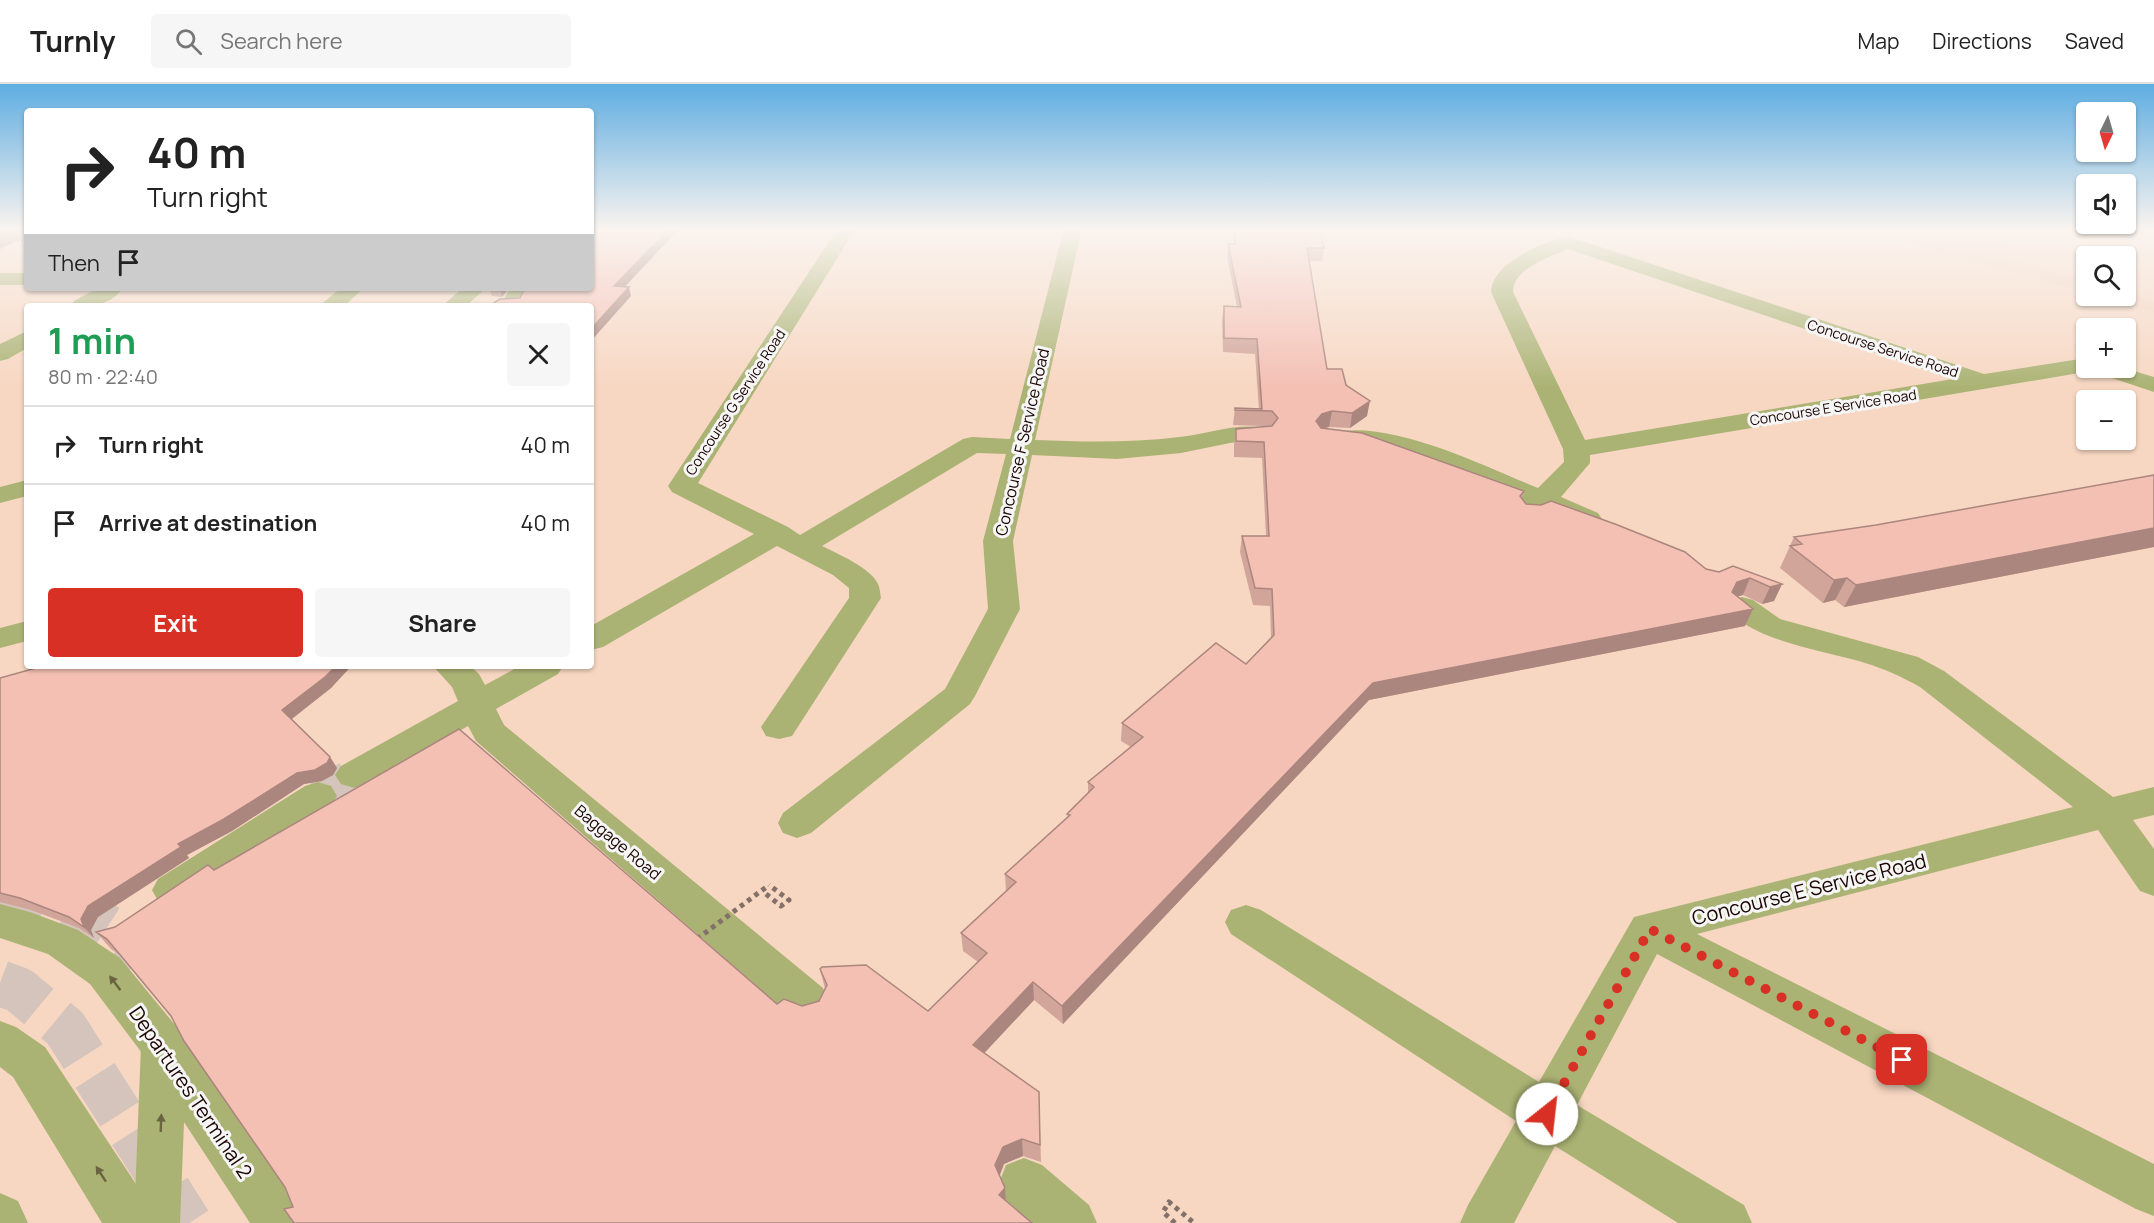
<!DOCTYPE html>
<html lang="en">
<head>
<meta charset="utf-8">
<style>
	:root { --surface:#fff; --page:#f6f6f6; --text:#222; --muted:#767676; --line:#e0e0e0; --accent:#d93025 }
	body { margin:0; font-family:Manrope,sans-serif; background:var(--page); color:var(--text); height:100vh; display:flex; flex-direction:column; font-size:22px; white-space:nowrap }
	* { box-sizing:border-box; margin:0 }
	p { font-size:20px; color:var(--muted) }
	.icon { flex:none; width:33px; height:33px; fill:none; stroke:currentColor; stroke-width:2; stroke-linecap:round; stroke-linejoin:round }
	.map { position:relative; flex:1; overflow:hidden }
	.drawer { position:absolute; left:24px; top:219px; width:570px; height:366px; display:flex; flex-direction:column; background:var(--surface); border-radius:6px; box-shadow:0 2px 4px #0004 }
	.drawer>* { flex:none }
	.guide { position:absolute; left:24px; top:24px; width:570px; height:183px; border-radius:6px; box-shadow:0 2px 4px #0004; background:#fff; color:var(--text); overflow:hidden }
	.needle { width:39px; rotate:185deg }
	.fabs { position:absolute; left:2076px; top:18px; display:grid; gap:12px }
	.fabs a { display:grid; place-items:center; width:60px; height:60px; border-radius:6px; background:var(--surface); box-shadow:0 2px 4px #0004; font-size:30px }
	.pin { position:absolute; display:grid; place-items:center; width:51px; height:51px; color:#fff; margin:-26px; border-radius:12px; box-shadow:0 3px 9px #0006 }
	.me { position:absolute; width:66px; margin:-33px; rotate:29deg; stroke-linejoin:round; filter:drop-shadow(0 0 4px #0008) }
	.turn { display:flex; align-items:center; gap:21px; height:126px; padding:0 24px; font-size:27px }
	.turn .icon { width:78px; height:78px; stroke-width:2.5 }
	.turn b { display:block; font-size:42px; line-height:51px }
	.then { display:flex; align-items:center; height:57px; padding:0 24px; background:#0003; gap:12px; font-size:22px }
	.round { display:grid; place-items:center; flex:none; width:63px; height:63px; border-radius:6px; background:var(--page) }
	.headline { display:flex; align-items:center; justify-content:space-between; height:102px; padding:0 24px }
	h1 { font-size:36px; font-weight:700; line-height:45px; color:#1e9e55 }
	.primary-button { display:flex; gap:12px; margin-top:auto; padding:12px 24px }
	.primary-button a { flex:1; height:69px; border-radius:6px; background:var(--accent); color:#fff; font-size:24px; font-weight:700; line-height:69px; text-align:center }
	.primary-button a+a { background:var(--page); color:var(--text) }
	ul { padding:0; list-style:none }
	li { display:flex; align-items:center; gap:18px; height:78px; padding:0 24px; border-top:2px solid var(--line) }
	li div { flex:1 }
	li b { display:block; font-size:22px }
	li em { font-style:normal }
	header { display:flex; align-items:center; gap:36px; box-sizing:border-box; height:84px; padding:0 30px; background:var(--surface); border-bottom:2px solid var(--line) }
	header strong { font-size:28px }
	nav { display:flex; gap:33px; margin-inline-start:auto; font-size:21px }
	.search { width:420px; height:54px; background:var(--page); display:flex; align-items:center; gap:15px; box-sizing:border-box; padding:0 21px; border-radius:6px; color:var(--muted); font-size:22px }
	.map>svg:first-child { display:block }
	.built { fill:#f7d7c2; fill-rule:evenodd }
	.green { fill:#f3d2bd }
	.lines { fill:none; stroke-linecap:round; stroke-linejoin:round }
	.minor-tunnel-far1 { stroke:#d4c4bb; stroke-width:35; stroke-dasharray:35 18; stroke-linecap:butt }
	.minor-tunnel { stroke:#d4c4bb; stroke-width:46; stroke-dasharray:46 22; stroke-linecap:butt }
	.path-far1 { stroke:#837069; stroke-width:2; stroke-dasharray:2 2; stroke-linecap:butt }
	.path { stroke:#837069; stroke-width:5; stroke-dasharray:4.5 4.5; stroke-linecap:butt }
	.minor { fill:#abb374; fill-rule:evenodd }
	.path-bridge { stroke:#837069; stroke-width:5; stroke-dasharray:4.5 4.5; stroke-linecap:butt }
	.minor-bridge { stroke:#abb374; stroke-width:46 }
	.wall { fill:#d2a59b }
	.shaded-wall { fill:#ab867e }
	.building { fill:#f4c0b4; stroke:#ab867e; stroke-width:1.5 }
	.oneway { fill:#6a6440 }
	.route { stroke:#d93025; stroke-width:10; stroke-dasharray:0 18 }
	.labels { text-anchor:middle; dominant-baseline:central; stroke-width:6; stroke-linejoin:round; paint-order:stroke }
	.far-street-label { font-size:14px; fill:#1b0400; stroke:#f6f6f6 }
	.street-label { font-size:16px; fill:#1b0400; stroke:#f6f6f6 }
	.near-street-label { font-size:20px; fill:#1b0400; stroke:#f6f6f6 }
</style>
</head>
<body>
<header>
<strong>Turnly</strong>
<div class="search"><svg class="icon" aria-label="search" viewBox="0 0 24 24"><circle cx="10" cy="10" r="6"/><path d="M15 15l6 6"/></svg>Search here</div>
<nav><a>Map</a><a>Directions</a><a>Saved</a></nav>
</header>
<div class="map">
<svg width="2154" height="1139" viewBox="0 0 2154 1139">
	<rect width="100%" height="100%" fill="#f5e6dc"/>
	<path class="built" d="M0,144h27v60h564v-60h1563v995h-2154zM2086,172h40v40h-40zM27,222h564v360h-564zM2086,244h40v40h-40zM2086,316h40v40h-40z"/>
	<path class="green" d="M1855,144h82l78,19 -2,6 -14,4 87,25v11z
		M2126,209l28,8v11l-59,-16h31z"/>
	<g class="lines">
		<path class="minor-tunnel-far1" d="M318,712l36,-21"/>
		<path class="minor-tunnel" d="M0,807c55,8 105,25 143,67
			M0,899l19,7 46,38 124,195"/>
		<path class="path-far1" d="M13,157l14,-1"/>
		<path class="path" d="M766,810l15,12 8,-6 -20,-15
			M1175,1139l-12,-11 6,-10 25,21"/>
		<path class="minor" d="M838,144h18l-158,255 90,44 12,8 163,-96 9,-2 38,2 54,-211h18l-47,212c49,2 95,3 144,-3 30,-3 60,-16 91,-8l4,5 -4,5 -40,4 -49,10 -64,6 -85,-4 -19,86 7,68 -45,87 -5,8 -159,129 -14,5 -14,-5 -5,-10 5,-10 162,-124 43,-80 -5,-68 23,-87 -29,-1 -155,93c16,8 49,22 56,38 2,4 2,9 3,14l-89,138 -13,3 -13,-3 -5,-9 88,-129v-10l-16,-13 -56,-29 -174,101 -12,3v-24l163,-92 -82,-42 -4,-6z
			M1567,152l417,138 102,-16v10h38l30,9v15l-63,-21 -501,84v8l-29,34 37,16 4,6 -4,6 -10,3 -10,-3 -31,-13c-7,9 -14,9 -25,6l-4,-6 7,-9 -109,-46 -29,-8 -56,-6 -4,-5 4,-5c58,-15 153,33 207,55l26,-26 -1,-13 -72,-157c1,-29 52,-50 76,-56zM1568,165l385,130 -368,61 -72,-148c0,-24 36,-34 55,-43z
			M0,189h27v12h-27z
			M98,204h25c-12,18 -33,18 -52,18l3,-5z
			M341,204h23l-20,18h-25z
			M463,204h23l-20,18h-24z
			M511,204h20l-10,18h-22z
			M27,247v17l-19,11 -8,2v-17z
			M27,396v16l-27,7v-16z
			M1742,513l11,3 27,19 138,38 26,14 169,126 41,-10v28l-21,5 21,29v47l-14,-5 -42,-61 -401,104 457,230v52l-18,-7 -479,-255 -80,151 167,100 8,18h-74l-123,-77 -41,77h-54l8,-18 48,-84 -285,-187 -6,-12 6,-12 15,-5 15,5 278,172 95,-165 439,-110 -153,-120c-18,-10 -35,-18 -55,-24 -39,-12 -115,-22 -139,-56l5,-7z
			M27,537v20l-27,7v-20z
			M433,582h37l9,8 6,11 35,-19h43l-5,8 -62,35 8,16 319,263 6,14 -6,14 -16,5 -16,-5 -315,-275 -8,-15 -101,58 -13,4 -13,-4 -6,-9 6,-9 117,-65 -6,-14z
			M318,698l13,4 6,10 -6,10 -145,95 -14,5 -14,-5 -6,-11 6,-11 147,-93z
			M0,820l30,8 48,18 42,28 60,73 17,29 101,145 8,18h-56l-87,-133 -15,-29 -58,-77 -42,-30 -48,-16z
			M0,937l16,6 29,20 105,158 8,18h-56l-89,-146 -13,-10z
			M1024,1074l18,7 47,40 8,18h-65l-26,-22 -7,-18 7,-18z
			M0,1109l18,8 10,22h-28z"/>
		<path class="path-bridge" d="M697,855l72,-54"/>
		<path class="minor-bridge" d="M157,1139l7,-177"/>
	</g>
	<path class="wall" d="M1233,144h87l4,20 -2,13h-13l18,108 19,16 21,31 -17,12 -21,-1 -5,1 200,63 -2,7 4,6 180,65 76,15 -8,17 -12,3 -19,-9 -5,1 7,30 -376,74 -306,324 -29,-24 -50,53 55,39 2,70 -18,-6 -19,8 -4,11 -707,32 -8,-20 -114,-171 -50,-60 -10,-7 -15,-17 19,-5 99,-57 563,134 25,2 17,-5 6,-12 -5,-20 108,42 50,-49 -15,-11 -2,-18 45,-41 -1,-18 63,-57 -1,-3 21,-21v-11l43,-35 -10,-6 1,-18 124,-59 25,-26 -1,-32 -17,-1 -13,-53 2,-16h24l-4,-78 -28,-1v-12l2,-16 27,-3 -30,-1 2,-17 24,1 -4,-55 -32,-2 -1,-32 2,-14 13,1 -10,-50 1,-13h6z
		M489,204h20l-7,9 -10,-1z
		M2154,391v72l-310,60 -9,-7 -12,3 -43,-35 14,-31 82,-12z
		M349,585l-18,19 -39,31 38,38 7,11 -4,7 -11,6 -18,3 -72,47 -45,24 2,3 -91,59 -7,13 3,8 -15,-10 -48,-18 -31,-8v-224z"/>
	<path class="shaded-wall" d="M0,144h27v8l-27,13z
		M670,144h10l-63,67 -3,-9z
		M629,203l2,9 -40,45v-12z
		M500,204h9l-7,9z
		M1370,317l-3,15 -17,12 2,-15z
		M1332,327l-3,16 -10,3 -3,-9 6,-7z
		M2154,444v19l-310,60 12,-22z
		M1750,494l-7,17 -14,4 8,-17z
		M1847,494l-12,22 -12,3 11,-23z
		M1782,500l-8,17 -12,3 8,-17z
		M1753,525l-8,17 -376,74 -306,324 -1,-18 311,-323z
		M336,582h15l-20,22 -42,33 -7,-11z
		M330,673l7,11 -4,7 -11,6 -18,3 -72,47 -45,24 2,3 -91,59 -7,13 3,8 -10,-11 -3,-8 7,-13 90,-62 119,-71z
		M1033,898l1,18 -59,63 -2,-18z
		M1022,1055l1,17 -19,8 -7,18 -2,-17 8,-18z
		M1005,1104l1,16 -7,-9z"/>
	<path class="building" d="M593,144h77l-56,58 15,1 -38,42v-23h-102l11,-7 20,-1 5,-10h66v-59z
		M1235,144h85l4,20h-17l20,121h15l4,16 24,16 -18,12 -20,-2 -10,3 -6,7 5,7 41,5 162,58 -4,5 6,8 15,1 10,-4 64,23 70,28 21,17 13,3 14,-6 49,18 -12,3 -20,-9 -13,4 -5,10 21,17 -380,74 -311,323 -29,-24 -60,63 66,47 1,53 -18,-6 -19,8 -8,18 10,23 -6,7 33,28h-738l-10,-14 9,-2 -8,-20 -101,-146 -13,-25 -64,-77 -11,-7 19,-5 93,-62 6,5 245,-141 318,275 7,-5 18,7 17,-5 8,-16 -7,-16 2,-2 44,-2 62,46 59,-58 -26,-20 55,-51 -11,-8 65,-59 -3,-1 27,-27 -6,-5 55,-45 -21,-14 94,-80 30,21 28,-29 -2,-46 -17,-1 -13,-52h27l-5,-94 -28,-1v-12l36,-3 6,-8 -6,-7 -37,-1v-2l27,1 -5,-70 -33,-1v-32l17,1 -13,-63h7z
		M2154,391v53l-298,57 -9,-7 -13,2 -44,-34 12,-2 -8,-7 82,-12z
		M43,582h293l-11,11 -43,33 48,47 -3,6 -12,7 -18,3 -73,46 -46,25 3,3 -93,59 -7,13 3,8 -15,-10 -49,-19 -20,-5v-215z"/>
	<defs><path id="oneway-solid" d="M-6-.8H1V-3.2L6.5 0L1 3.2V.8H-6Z" transform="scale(1.5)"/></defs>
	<g class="oneway">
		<use href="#oneway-solid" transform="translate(115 899) rotate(-127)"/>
		<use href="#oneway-solid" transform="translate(161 1039) rotate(-88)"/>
		<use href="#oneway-solid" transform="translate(101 1090) rotate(-123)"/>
	</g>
	<linearGradient id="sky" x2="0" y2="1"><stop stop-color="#5eade2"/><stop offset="0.48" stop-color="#faf4ef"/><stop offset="1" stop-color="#faf4ef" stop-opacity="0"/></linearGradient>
	<rect width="2154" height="303" fill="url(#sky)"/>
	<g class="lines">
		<path class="route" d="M1547,1030l103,-185 252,131"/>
	</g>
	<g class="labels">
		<g class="far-street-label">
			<text transform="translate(1883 264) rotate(18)">Concourse Service Road</text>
			<text transform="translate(735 318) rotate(-57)">Concourse G Service Road</text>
			<text transform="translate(1833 323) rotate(-9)">Concourse E Service Road</text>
		</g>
		<g class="street-label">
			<text transform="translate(1022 358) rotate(-77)">Concourse F Service Road</text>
			<text transform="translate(618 758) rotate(40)">Baggage Road</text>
		</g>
		<g class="near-street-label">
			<text transform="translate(1809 805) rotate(-14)">Concourse E Service Road</text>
			<text transform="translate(191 1008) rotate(56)">Departures Terminal 2</text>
		</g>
	</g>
</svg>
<div class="fabs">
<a><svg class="needle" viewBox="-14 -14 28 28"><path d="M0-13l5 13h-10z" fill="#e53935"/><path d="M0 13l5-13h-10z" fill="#767676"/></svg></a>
<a><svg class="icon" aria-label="sound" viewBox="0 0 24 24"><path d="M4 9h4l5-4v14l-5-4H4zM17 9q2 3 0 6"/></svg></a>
<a><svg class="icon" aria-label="search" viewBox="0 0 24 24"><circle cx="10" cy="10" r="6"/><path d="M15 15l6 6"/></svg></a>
<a>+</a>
<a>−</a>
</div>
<div class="pin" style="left:1902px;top:976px;background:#d93025"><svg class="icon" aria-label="arrive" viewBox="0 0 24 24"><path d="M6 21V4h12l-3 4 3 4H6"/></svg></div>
<svg class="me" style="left:1547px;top:1030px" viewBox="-20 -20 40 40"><circle r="19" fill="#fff"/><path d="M0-13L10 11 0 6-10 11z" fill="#d93025"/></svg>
<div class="guide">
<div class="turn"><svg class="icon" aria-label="right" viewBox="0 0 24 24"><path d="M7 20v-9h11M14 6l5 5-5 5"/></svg><div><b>40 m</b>Turn right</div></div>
<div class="then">Then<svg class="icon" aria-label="arrive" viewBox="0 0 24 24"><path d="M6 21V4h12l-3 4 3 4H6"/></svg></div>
</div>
<section class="drawer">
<div class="headline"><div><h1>1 min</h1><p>80 m · 22:40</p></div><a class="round"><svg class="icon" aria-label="close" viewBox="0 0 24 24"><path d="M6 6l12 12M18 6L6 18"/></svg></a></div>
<ul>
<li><svg class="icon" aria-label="right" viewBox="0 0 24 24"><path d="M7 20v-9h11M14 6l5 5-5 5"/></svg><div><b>Turn right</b></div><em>40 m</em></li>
<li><svg class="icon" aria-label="arrive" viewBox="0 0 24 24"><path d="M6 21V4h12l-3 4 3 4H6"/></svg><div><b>Arrive at destination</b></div><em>40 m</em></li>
</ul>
<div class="primary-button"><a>Exit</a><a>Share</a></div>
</section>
</div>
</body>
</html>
